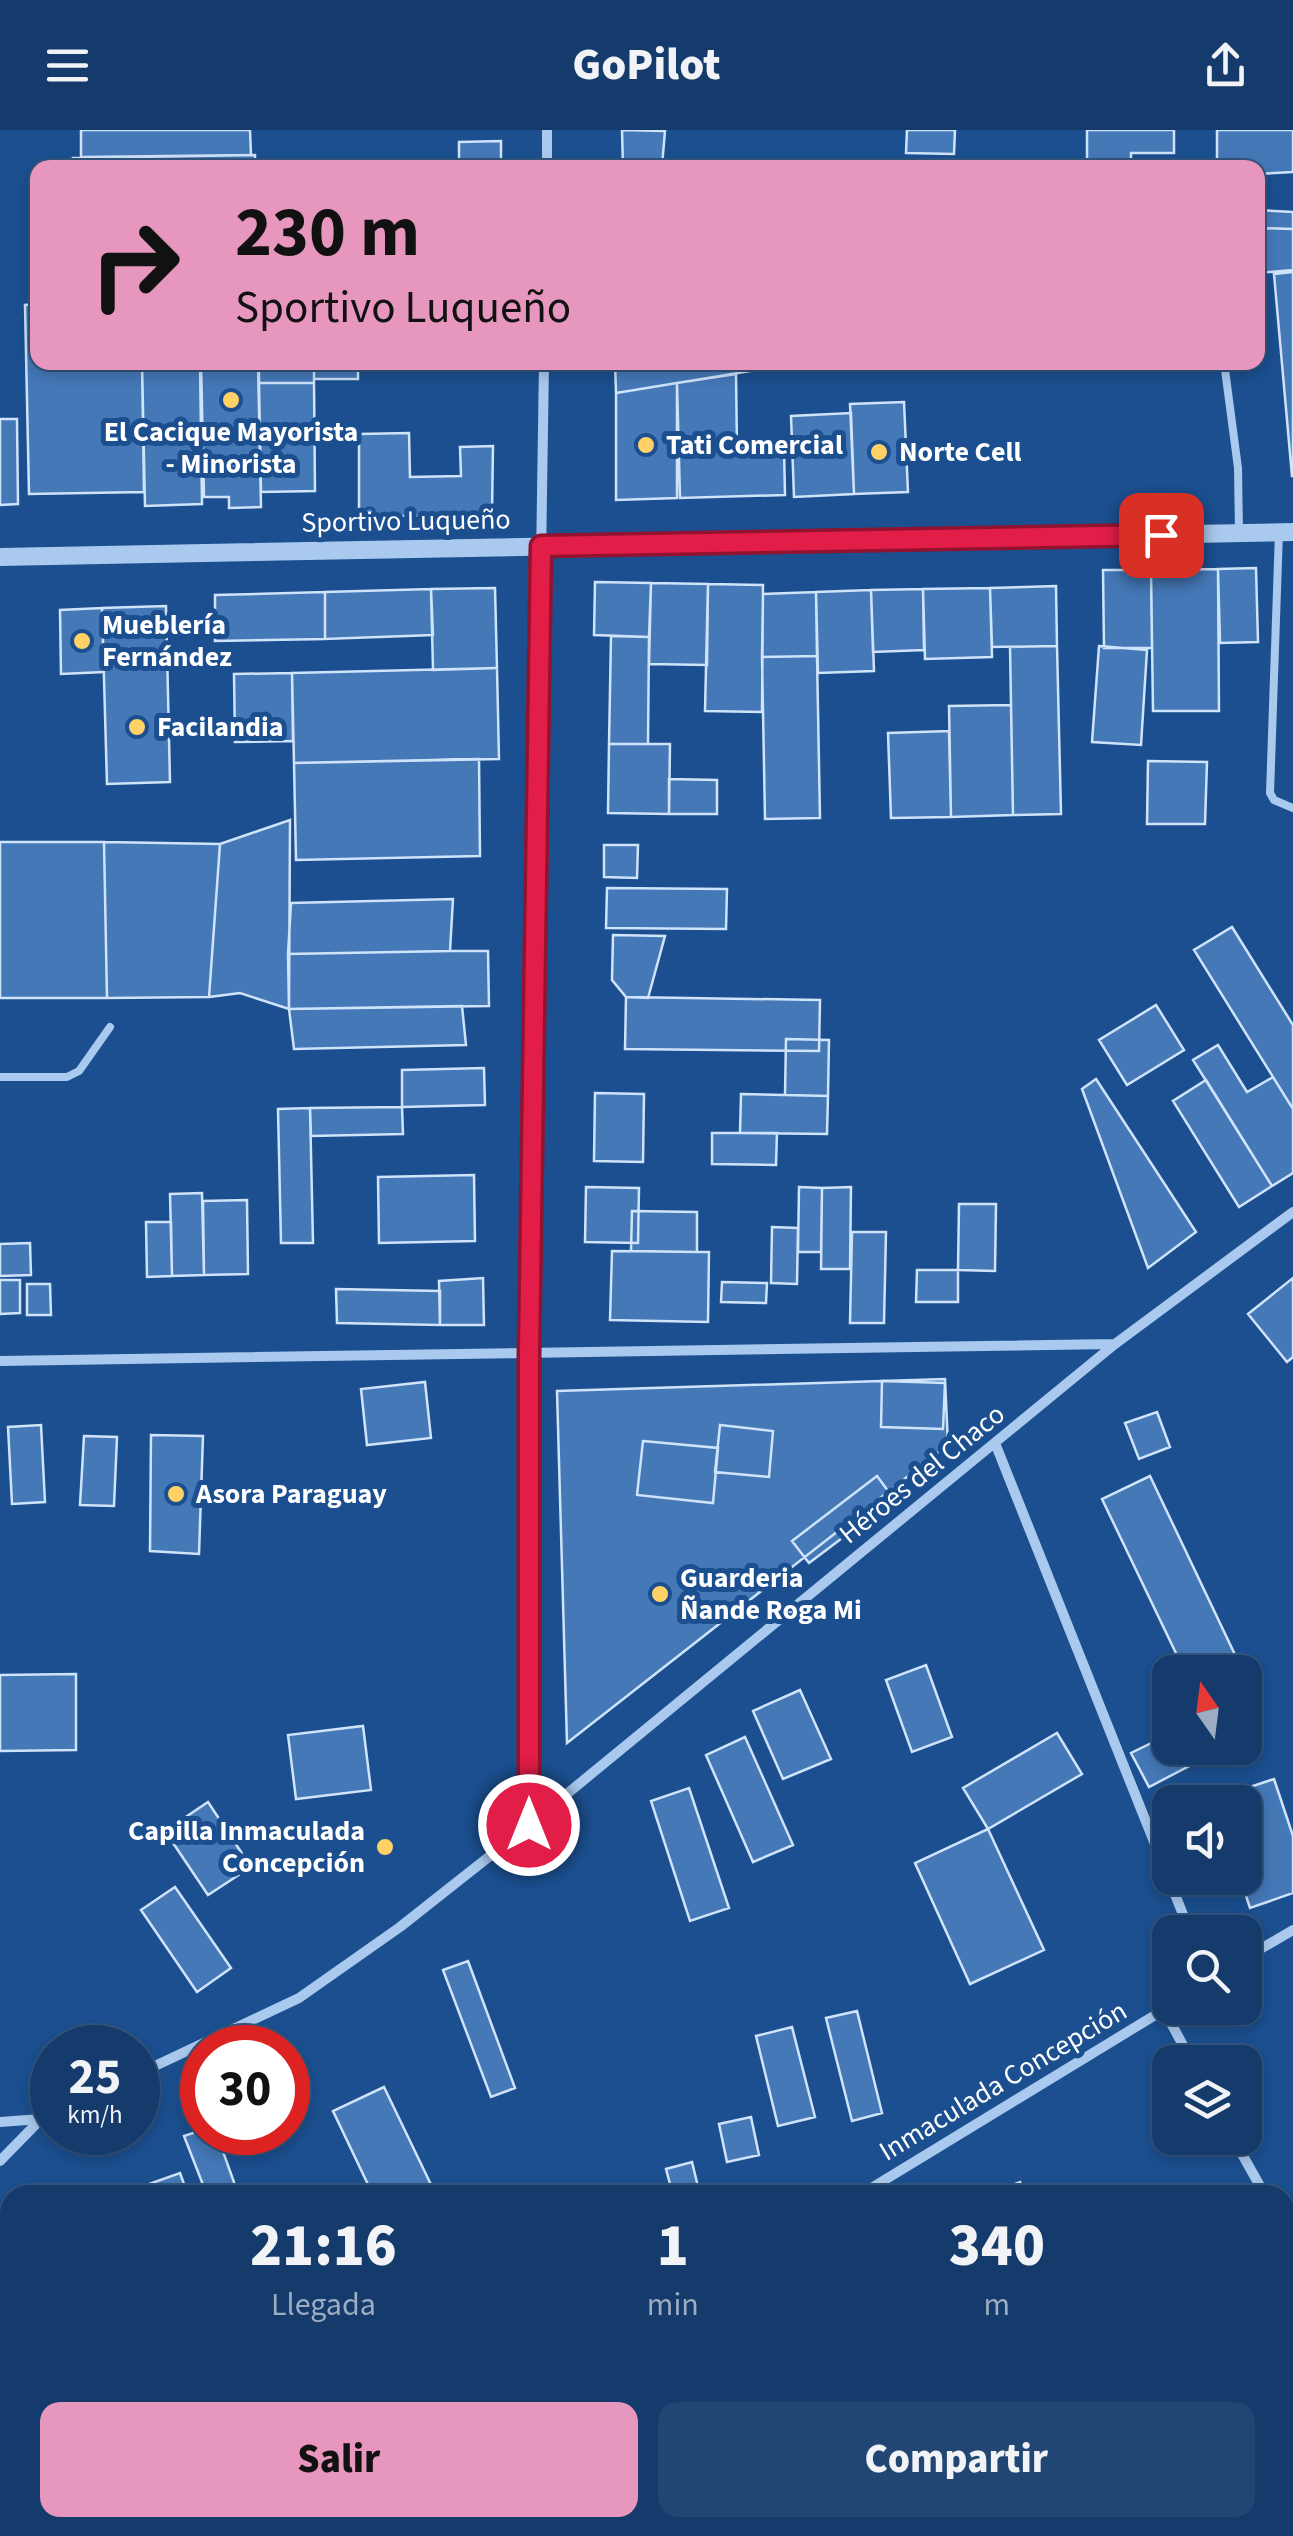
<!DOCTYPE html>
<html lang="es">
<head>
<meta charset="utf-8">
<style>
	:root { --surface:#143b6b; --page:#214673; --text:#f1f3f6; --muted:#9dadc1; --line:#33557e; --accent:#e797bd }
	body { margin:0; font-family:"Source Sans 3",sans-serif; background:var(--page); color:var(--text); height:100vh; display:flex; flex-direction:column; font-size:38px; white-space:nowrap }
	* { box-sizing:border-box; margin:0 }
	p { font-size:32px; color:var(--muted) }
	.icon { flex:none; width:55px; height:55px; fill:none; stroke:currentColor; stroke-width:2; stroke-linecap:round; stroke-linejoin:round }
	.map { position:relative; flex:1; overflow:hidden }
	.drawer { position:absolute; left:0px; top:2055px; width:1295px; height:352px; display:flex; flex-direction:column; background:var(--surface); border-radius:30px 30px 0 0; box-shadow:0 5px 15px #0003,0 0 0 2px var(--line) }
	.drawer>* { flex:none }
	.top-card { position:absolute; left:30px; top:30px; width:1235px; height:210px; border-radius:20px; box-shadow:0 5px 15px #0003,0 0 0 2px var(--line); background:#e797bd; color:#111; overflow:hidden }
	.needle { width:65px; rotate:346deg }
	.buttons { position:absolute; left:1152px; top:1525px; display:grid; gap:20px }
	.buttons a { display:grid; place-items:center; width:110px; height:110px; border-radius:20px; background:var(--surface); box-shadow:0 5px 15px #0003,0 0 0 2px var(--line); font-size:50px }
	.speed { position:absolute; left:30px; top:1895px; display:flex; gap:20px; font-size:50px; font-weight:700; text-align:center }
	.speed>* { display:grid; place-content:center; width:130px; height:130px; border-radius:50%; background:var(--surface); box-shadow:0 5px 15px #0003,0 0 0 2px var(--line); line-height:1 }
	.speed small { font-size:25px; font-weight:400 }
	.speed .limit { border:15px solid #d22; background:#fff; color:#111 }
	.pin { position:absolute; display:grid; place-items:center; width:85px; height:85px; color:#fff; margin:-42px; border-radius:20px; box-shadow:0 5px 15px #0006 }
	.me { position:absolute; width:110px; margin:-55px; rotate:0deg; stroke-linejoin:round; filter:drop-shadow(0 0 8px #0008) }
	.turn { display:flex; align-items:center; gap:35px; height:210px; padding:0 40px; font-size:45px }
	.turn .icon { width:130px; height:130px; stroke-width:2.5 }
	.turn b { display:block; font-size:70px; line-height:85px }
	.eta { display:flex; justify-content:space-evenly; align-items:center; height:170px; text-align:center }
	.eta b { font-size:60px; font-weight:800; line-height:70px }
	.button { display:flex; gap:20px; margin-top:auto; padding:20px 40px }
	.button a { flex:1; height:115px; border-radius:20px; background:var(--accent); color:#111; font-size:40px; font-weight:800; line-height:115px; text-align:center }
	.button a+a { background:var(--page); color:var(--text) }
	header { display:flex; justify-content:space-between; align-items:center; height:130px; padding:0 40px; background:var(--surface); font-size:45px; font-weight:800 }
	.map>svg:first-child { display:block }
	.building { fill:#4478b7; stroke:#cfe3fa; stroke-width:2.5 }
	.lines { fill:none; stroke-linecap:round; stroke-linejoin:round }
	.service { stroke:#a9c9ee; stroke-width:8 }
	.minor { stroke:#a9c9ee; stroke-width:10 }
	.tertiary { stroke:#a9c9ee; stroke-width:18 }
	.route-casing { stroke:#92132f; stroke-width:25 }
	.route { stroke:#e11d48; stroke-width:18 }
	.poi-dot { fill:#ffd166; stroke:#1b4f8f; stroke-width:4 }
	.labels { text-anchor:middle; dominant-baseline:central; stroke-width:10; stroke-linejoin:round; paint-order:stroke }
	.poi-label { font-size:28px; font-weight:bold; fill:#fff; stroke:#1b4f8f; text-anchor:start }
	.street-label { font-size:28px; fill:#fff; stroke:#1b4f8f }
</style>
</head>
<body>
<header><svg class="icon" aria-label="menu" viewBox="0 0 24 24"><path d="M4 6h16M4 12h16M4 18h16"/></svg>GoPilot<svg class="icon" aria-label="share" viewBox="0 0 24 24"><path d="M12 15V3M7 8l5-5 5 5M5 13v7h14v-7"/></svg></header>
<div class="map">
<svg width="1293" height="2406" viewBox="0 0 1293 2406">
	<rect width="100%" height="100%" fill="#1b4f8f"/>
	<path class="building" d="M81,0h169l1,25 -170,2z
		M622,0l43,1 -3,35 27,2h-66z
		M907,0h48l-1,24 -48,-1z
		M1087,0h87v23h-43v15h-44z
		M1217,0h76v42l-35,2v-6h-41z
		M501,11v27h-42v-26z
		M255,25v13h-181l-1,-10z
		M1258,80l35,2v17l-35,-1z
		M1258,98l35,1v41l-35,3z
		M1293,142v204h-1l-18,-202z
		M38,174v58h104l2,130 -115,2 -4,-189z
		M142,232h58l2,142 -57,2z
		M201,232h57l3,145 -32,1v-11h-25z
		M259,232h55v21h-55z
		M314,232h44v17h-44z
		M615,232h178v2l-177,29z
		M736,244l1,75 47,-1 1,47 -105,3 -3,-115z
		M259,253h55l1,108 -54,1z
		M677,253v115l-61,2v-107z
		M904,272l4,90 -54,2 -4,-90z
		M851,283l3,81 -60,3 -3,-81z
		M0,289h17l1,85 -18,1z
		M409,303l1,44 51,-1 -1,-29 33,-1 -1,68 -133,3v-83z
		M1256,438l2,74 -38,1 -2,-74z
		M1218,439l1,142h-66l-2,-141z
		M1103,440h48l1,78h-48z
		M595,452l56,1 -2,54 -55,-2z
		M651,453l57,1 -1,81 -58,-1z
		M708,454l55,1 -1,127 -57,-1z
		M1056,456l1,60 -65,1 -2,-59z
		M495,458l2,80 -64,2 -2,-81z
		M990,458l2,69 -67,2 -2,-70z
		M431,459l2,46 -108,4v-47z
		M923,459l1,61 -51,2 -2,-62z
		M871,460l3,81 -56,2 -2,-81z
		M325,462v47l-110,2v-46z
		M816,462l1,64 -55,1 1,-63z
		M166,476l4,176 -63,2 -5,-176z
		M102,478l2,64 -43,2 -1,-64z
		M611,506l38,1 -1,107h-39z
		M1057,516l4,168 -48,1 -3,-168z
		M1099,516l48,4 -6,95 -49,-3z
		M817,526l3,162 -55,1 -3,-162z
		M497,538l2,91 -205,4 -2,-90z
		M292,543l1,68 -58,1 -1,-68z
		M1011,575l2,110 -62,2 -2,-111z
		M949,601l2,86 -60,1 -3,-85z
		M609,614h61l-1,70 -61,-1z
		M479,629l1,97 -184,4 -2,-97z
		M1148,631l59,1 -2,62h-58z
		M669,649l48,1v34h-48z
		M290,690l-1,189 -49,-16 -31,4 11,-153z
		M0,712h104l3,156h-107z
		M104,712l116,2 -11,153 -102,1z
		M604,715h34l-1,33 -33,-1z
		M607,758l120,1 -1,40 -120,-1z
		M453,769l-3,52 -162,3 3,-51z
		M1232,797l61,98v84l-99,-159z
		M613,805l52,1 -17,62 -22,-1 -14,-17z
		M450,821h38l1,55 -200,3 -1,-55z
		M626,867l194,3 -1,51 -194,-2z
		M1156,875l28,45 -57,35 -28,-45z
		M462,876l4,39 -172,4 -5,-40z
		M786,909l43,1 -1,56 -43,-1z
		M1218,915l29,47 26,-15 20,32v64l-21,13 -79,-126z
		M484,938l1,37 -83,2v-37z
		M1096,949l100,153 -48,36 -66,-179z
		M1206,950l66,106 -33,21 -66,-106z
		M595,963l49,1 -1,68 -49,-1z
		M741,964l87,2 -1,38 -87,-1z
		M402,977l1,27 -92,2 -1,-28z
		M310,978l3,135h-32l-3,-134z
		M712,1003h65l-1,32 -64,-1z
		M474,1045l1,66 -96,2 -1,-66z
		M586,1057l53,1 -1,55 -53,-1z
		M799,1057l23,1 -1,64h-23z
		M851,1057l-1,82h-29l1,-81z
		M202,1063l2,82 -32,1 -2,-82z
		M247,1070l1,74 -44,1 -1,-74z
		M959,1074h37l-1,67 -37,-1z
		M632,1081l65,1v40l-66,-1z
		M146,1092h25l1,54 -25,1z
		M772,1097l26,1 -1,56 -26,-1z
		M852,1102h34l-2,91h-34z
		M30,1113l1,32 -31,1v-32z
		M612,1121l97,1 -1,70 -98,-2z
		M917,1140h41v32h-42z
		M483,1148l1,47h-44l-1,-44z
		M1293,1148v79l-6,5 -39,-48z
		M0,1150h20v33l-20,1z
		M722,1152l45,1 -1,20 -45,-1z
		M27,1154h23l1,31h-24z
		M336,1159l104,2v34l-103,-2z
		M945,1249l3,66 -381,298 -10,-352z
		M882,1251l63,2 -2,46 -62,-2z
		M425,1252l6,56 -64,7 -6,-56z
		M1157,1282l13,35 -31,12 -14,-36z
		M41,1295l4,77 -33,2 -4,-77z
		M720,1295l53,6 -4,46 -54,-5z
		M151,1305l52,1 -4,118 -49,-3z
		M84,1306l33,1 -3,69 -34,-1z
		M643,1311l75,7 -5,55 -76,-8z
		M877,1346l17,23 -85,64 -17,-22z
		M1150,1346l87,183 -29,13h-23l-83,-173z
		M926,1535l26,72 -40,15 -26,-72z
		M76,1544v76l-76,1v-76z
		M800,1560l31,69 -48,20 -30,-68z
		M363,1596l8,64 -75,9 -8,-64z
		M1057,1603l25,41 -94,55 -25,-41z
		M1170,1604v14h48l2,2 -71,37 -18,-34z
		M745,1607l48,108 -40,17 -47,-107z
		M1274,1649l19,57v57l-43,15 -10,-30h5v-76h-30l-1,-3z
		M689,1658l40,120 -39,13 -39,-120z
		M208,1672l43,65 -43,28 -43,-64z
		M988,1699l56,121 -74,34 -55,-121z
		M175,1757l56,81 -34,24 -56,-82z
		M468,1831l47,127 -24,9 -48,-127z
		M857,1881l25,102 -30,8 -26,-103z
		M792,1897l23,90 -37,9 -22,-90z
		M384,1957l52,108h-63l-40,-84z
		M751,1987l8,38 -32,7 -8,-38z
		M202,2000v2h14l19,53 -28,10 -23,-59z
		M692,2032l8,33h-27l-7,-26z
		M180,2043l8,22h-54l-2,-5z
		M1020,2052l5,13h-39z
		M0,2103l10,27v15l-10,3z
		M1293,2270v48l-8,4v-48z
		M1293,2335v58l-8,4v-57z
		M526,2398h79l5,8h-95z
		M863,2398h68l-19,8h-46z
		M1237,2398h47l-15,8h-28z"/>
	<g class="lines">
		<path class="service" d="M1224,232l14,106 1,65
			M1279,402l-9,261 4,7 19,8
			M0,947h67l12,-6 31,-44"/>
		<path class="minor" d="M547,38v-38
			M0,1231l1114,-17
			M995,1313l195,489
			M529,1695v-472l15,-991
			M1245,1828l48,-28
			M1164,1880l28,52
			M138,1944l161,-76 101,-71 129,-102 586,-481 178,-132
			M0,1992l41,-3 11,-5
			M1233,2008l32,57
			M0,2031l41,-42
			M860,2065l310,-189
			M1285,2102l8,15
			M464,2398l5,8
			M308,2406l14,-8"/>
		<path class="tertiary" d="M0,427l1293,-25"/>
	</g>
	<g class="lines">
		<defs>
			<path id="route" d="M529,1695v-473l12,-806 620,-11"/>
		</defs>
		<use href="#route" class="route-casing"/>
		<use href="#route" class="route"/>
	</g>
	<g class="poi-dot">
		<circle cx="231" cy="270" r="10"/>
		<circle cx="646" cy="315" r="10"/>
		<circle cx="879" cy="322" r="10"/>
		<circle cx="82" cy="511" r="10"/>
		<circle cx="137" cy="597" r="10"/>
		<circle cx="176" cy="1364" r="10"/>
		<circle cx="660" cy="1464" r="10"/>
		<circle cx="385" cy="1717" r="10"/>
	</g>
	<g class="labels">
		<g class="poi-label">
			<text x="231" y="302" text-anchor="middle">El Cacique Mayorista<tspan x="231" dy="32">- Minorista</tspan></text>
			<text x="666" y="315">Tati Comercial</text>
			<text x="899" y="322">Norte Cell</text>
			<text x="102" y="495">Mueblería<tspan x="102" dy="32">Fernández</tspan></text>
			<text x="157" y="597">Facilandia</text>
			<text x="196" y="1364">Asora Paraguay</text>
			<text x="680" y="1448">Guarderia<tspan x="680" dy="32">Ñande Roga Mi</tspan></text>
			<text x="365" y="1701" text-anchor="end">Capilla Inmaculada<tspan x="365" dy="32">Concepción</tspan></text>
		</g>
		<g class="street-label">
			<text transform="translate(406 391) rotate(-1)">Sportivo Luqueño</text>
			<text transform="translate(922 1344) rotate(-39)">Héroes del Chaco</text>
			<text transform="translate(1003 1951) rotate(-31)">Inmaculada Concepción</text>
		</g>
	</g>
</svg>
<div class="buttons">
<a><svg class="needle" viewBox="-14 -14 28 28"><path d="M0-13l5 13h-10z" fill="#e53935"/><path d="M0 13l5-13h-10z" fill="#9dadc1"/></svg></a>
<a><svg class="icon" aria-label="sound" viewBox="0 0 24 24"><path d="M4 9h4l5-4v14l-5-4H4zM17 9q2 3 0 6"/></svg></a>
<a><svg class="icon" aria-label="search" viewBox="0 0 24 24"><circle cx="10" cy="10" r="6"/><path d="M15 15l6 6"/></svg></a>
<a><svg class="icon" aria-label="layers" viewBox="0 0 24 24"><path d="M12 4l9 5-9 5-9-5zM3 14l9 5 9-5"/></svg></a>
</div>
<div class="speed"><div>25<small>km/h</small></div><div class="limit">30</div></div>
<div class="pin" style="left:1161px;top:405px;background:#d93025"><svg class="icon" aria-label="arrive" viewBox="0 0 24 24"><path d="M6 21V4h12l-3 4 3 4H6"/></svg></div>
<svg class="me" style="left:529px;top:1695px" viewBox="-20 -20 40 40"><circle r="17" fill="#e11d48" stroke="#fff" stroke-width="3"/><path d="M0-11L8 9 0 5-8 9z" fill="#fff"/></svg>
<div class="top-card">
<div class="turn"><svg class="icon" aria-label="right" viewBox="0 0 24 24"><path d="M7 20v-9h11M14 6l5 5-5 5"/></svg><div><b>230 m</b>Sportivo Luqueño</div></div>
</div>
<section class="drawer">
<div class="eta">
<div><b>21:16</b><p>Llegada</p></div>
<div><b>1</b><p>min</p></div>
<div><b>340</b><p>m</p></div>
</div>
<div class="button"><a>Salir</a><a>Compartir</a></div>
</section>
</div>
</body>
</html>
